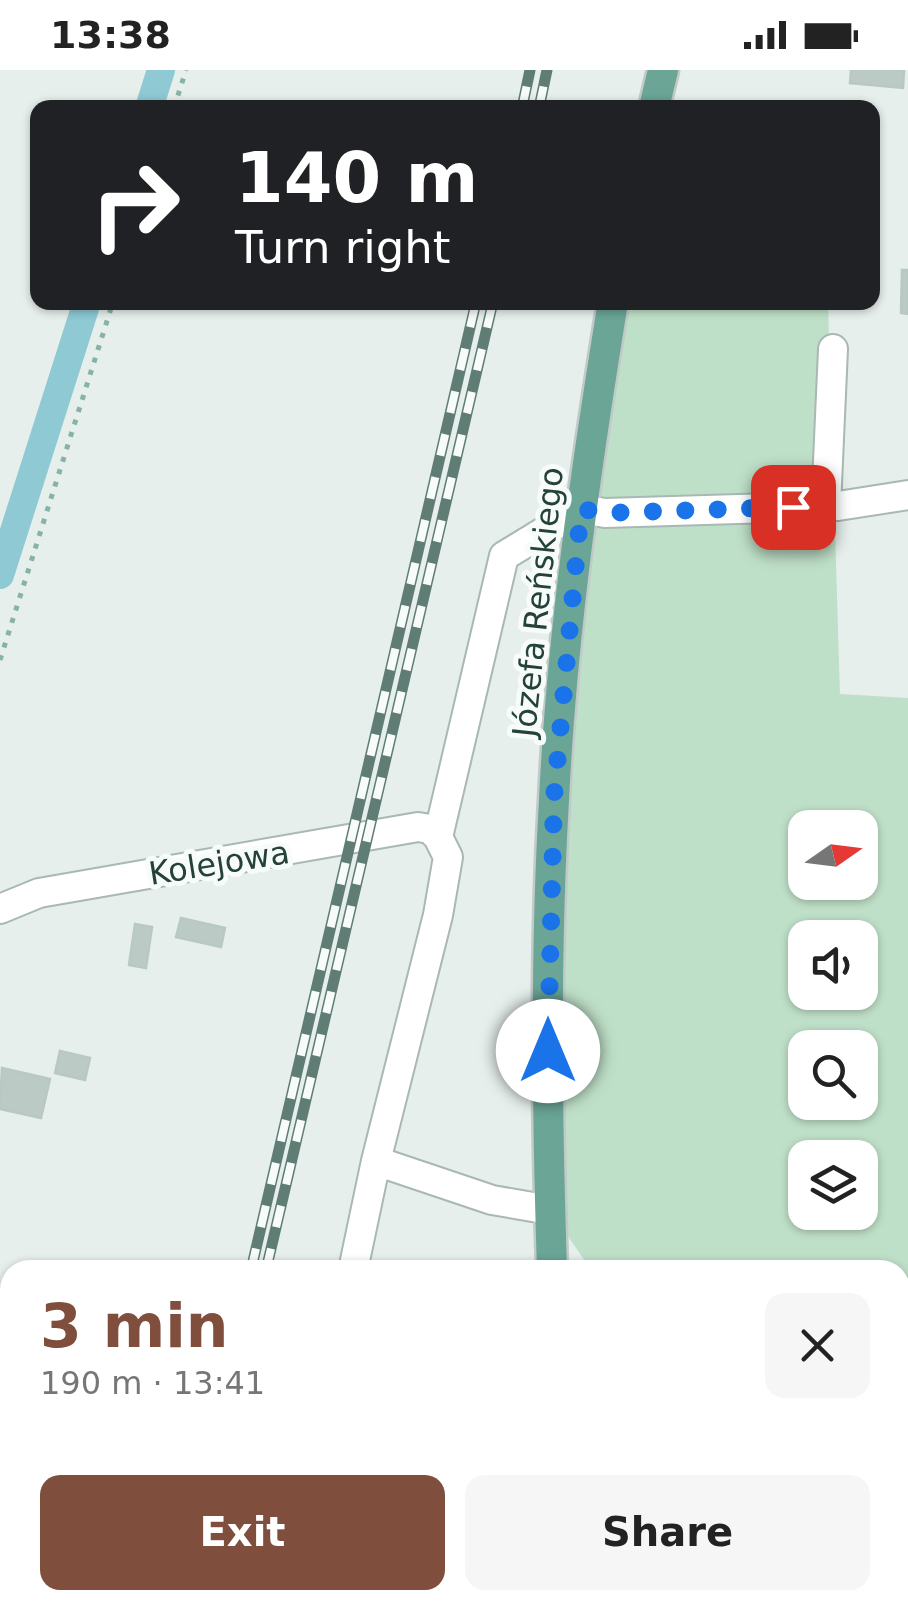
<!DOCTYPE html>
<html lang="en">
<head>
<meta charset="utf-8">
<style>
	:root { --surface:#fff; --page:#f6f6f6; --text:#222; --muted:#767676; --accent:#804e3d }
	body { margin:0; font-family:"DejaVu Sans",sans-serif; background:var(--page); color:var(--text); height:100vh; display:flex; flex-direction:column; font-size:38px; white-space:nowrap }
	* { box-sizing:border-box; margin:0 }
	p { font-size:32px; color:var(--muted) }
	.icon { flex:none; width:55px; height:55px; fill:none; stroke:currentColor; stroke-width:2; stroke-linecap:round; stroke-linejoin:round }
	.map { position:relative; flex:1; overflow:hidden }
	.drawer { position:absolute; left:0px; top:1190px; width:910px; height:350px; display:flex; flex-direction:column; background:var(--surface); border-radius:30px 30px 0 0; box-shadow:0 2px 8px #0004 }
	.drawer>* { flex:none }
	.top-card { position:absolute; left:30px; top:30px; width:850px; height:210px; border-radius:20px; box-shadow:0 2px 8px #0004; background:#202124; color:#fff; overflow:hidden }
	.needle { width:65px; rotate:76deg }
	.buttons { position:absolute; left:788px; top:740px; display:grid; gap:20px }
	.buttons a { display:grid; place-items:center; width:90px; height:90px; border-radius:20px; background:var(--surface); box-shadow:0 2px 8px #0004; font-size:50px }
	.pin { position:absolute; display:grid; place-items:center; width:85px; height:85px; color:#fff; margin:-42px; border-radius:20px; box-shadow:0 5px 15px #0006 }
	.me { position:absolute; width:110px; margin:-55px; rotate:0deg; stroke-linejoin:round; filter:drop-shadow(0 0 8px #0008) }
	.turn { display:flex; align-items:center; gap:35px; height:210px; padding:0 40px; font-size:45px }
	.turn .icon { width:130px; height:130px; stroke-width:2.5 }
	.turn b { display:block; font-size:70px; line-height:85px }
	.round { display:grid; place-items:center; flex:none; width:105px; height:105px; border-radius:20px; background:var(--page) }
	.head { display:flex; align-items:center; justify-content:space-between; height:170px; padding:0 40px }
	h1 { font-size:60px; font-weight:700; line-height:75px; color:var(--accent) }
	.action { display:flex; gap:20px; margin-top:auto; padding:20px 40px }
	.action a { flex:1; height:115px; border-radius:20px; background:var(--accent); color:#fff; font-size:40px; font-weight:700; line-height:115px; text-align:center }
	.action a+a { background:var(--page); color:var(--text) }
	.status { display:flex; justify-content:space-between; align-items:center; height:70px; padding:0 50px; background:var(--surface); direction:ltr }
	.status svg { height:28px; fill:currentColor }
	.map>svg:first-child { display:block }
	.green { fill:#bfe0c8; fill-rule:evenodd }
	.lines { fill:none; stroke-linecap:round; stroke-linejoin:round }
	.canal { stroke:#8ec9d4; stroke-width:28 }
	.building { fill:#bbcac4; stroke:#b8c9c2; stroke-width:2.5 }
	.minor-casing { stroke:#a8b8b2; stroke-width:32 }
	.major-casing { stroke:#c2cac8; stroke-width:35 }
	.path { stroke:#86b3a5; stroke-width:5; stroke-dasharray:5 8; stroke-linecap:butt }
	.minor { stroke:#fff; stroke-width:28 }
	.major { stroke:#6aa596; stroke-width:30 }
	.rail-casing { stroke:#5f7d75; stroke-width:11 }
	.rail { stroke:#f7fbf9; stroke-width:8; stroke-dasharray:22; stroke-linecap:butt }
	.route { stroke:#1a73e8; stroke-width:18; stroke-dasharray:0 32.4 }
	.labels { text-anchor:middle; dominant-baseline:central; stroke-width:10; stroke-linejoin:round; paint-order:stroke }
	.street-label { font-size:32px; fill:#24423a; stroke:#f7fbf9 }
</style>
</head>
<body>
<div class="status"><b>13:38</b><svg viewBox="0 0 49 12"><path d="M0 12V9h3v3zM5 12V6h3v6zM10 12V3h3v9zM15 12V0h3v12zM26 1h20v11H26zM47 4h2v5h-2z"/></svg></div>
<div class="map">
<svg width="908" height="1540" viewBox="0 0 908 1540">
	<rect width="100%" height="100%" fill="#e6efeb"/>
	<path class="green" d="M613,233h215l12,391 68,4v634l-8,-1v-61h-283l-30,-6 -37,-54 -1,-297zM805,758h55v54h-55zM805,868h55v54h-55zM805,978h55v54h-55zM805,1088h55v54h-55z"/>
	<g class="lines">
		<path class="canal" d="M149,38l12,-38
			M0,505l87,-273"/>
	</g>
	<path class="building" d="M851,0h53l-1,18 -53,-5z
		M902,200h6v44l-7,-1z
		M181,848l44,10 -4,19 -45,-10z
		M135,854l17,3 -6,41 -17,-3z
		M60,981l30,7 -5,22 -30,-7z
		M2,998l48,11 -9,39 -41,-9z
		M0,1340l8,2 -5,23 -3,-1z
		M14,1530h37l-2,8z"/>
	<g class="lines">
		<defs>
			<path id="minor" d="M826,436l7,-157
				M0,839l39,-16 379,-66 12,2 8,8
				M550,1140l-58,-10 -116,-39 62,-246 10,-58 -10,-20 66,-281 77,-47 24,4 233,-7 70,-11
				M353,1200l23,-109
				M0,1405l10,2
				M275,1540l2,-10"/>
			<path id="major" d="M654,38l9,-38
				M552,1200c-5,-157 -7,-314 2,-470 8,-167 32,-333 59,-498
				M566,1530l1,10"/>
		</defs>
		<use href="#minor" class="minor-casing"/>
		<use href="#major" class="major-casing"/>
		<path class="path" d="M174,38l12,-38
			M0,590l113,-358"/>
		<use href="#minor" class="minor"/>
		<use href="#major" class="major"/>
		<defs>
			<path id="rail" d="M522,38l8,-38
				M539,38l8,-38
				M251,1200l225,-968
				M266,1200l227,-968
				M171,1540l3,-10
				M187,1540l3,-10"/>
		</defs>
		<use href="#rail" class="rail-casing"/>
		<use href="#rail" class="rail"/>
	</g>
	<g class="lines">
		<path class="route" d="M548,981l6,-254 27,-288 24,4 188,-6"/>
	</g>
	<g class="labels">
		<g class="street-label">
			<text transform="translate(538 532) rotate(-84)">Józefa Reńskiego</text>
			<text transform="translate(219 793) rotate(-9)">Kolejowa</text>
		</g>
	</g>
</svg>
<div class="buttons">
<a><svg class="needle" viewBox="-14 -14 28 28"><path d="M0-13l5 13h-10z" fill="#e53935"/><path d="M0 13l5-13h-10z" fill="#767676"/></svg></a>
<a><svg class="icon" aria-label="sound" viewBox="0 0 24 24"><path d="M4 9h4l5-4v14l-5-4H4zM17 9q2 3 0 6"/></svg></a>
<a><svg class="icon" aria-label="search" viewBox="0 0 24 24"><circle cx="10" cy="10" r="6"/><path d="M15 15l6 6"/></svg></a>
<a><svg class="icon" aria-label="layers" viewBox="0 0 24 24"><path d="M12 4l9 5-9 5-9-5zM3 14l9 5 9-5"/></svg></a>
</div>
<div class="pin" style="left:793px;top:437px;background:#d93025"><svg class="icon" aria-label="arrive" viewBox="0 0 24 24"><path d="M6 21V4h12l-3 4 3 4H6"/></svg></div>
<svg class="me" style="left:548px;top:981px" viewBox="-20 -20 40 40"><circle r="19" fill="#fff"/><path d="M0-13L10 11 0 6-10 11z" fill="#1a73e8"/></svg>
<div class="top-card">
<div class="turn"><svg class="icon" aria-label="right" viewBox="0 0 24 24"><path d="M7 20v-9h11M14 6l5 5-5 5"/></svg><div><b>140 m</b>Turn right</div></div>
</div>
<section class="drawer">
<div class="head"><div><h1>3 min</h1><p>190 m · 13:41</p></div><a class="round"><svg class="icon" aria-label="close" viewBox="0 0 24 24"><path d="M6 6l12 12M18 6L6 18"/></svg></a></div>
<div class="action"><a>Exit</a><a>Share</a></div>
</section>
</div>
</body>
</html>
